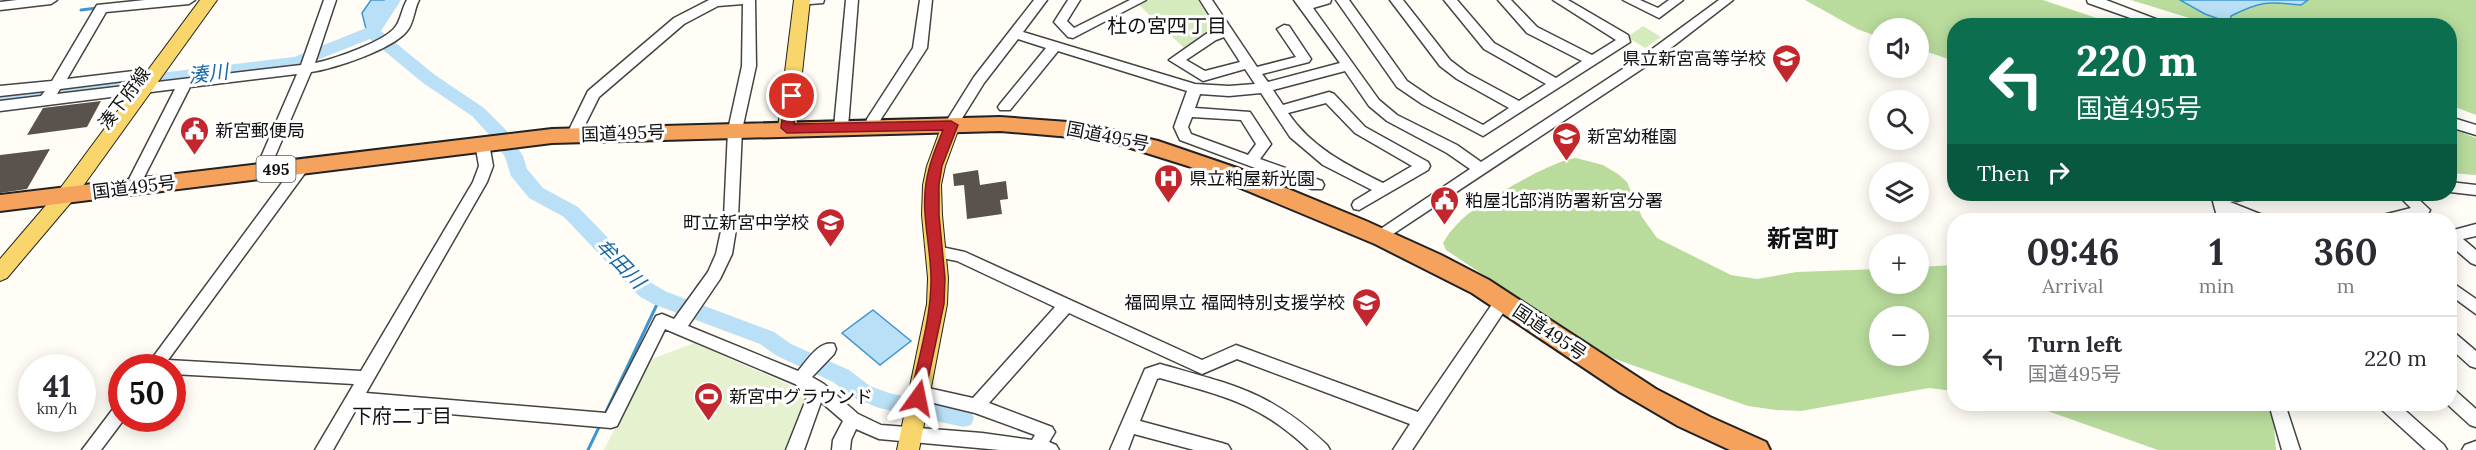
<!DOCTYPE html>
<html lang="en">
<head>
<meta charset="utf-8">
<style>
	:root { --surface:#fff; --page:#f2f2f3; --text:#2b2b33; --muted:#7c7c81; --line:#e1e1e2 }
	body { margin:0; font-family:Lora,"Noto Sans JP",serif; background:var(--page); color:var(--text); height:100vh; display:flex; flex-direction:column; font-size:22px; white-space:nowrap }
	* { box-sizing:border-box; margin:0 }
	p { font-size:20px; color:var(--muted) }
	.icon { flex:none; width:33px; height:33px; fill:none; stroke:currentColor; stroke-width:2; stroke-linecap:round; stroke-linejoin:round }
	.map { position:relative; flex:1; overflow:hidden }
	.details { position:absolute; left:1947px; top:213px; width:510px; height:198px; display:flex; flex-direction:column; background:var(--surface); border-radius:24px; box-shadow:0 3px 15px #0003 }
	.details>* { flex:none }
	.top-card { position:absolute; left:1947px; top:18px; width:510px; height:183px; border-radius:24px; box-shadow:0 3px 15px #0003; background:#0b6e4f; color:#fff; overflow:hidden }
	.controls { position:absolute; left:1869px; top:18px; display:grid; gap:12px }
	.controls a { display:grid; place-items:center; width:60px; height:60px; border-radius:50%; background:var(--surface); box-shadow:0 3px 15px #0003; font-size:30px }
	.speed { position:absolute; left:18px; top:354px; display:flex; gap:12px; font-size:30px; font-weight:700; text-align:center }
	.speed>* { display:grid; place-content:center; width:78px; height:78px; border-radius:50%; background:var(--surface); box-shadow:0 3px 15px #0003; line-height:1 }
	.speed small { font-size:15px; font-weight:400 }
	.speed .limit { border:9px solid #d22; background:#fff; color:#111 }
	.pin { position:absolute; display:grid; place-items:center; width:51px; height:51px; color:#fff; margin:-26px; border:3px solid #fff; border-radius:50%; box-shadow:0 2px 6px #0007 }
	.me { position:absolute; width:66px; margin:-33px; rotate:12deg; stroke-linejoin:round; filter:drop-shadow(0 0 4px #0008) }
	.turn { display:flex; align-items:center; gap:21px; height:126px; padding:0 30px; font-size:27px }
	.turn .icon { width:78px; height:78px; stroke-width:2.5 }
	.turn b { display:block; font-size:42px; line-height:51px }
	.then { display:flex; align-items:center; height:57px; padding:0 30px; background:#0003; gap:12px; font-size:22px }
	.eta { display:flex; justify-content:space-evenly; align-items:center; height:102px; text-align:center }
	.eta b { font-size:36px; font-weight:700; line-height:42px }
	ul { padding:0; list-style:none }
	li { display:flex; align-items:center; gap:18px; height:84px; padding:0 30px; border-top:2px solid var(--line) }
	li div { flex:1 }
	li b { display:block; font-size:22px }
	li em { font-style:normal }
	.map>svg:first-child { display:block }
	.green { fill:#d5ebbd }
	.forest { fill:#b9dc9c; fill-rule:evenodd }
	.pitch { fill:#e6f2cf }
	.water { fill:#b9e0f7; stroke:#3f96cf; stroke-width:1.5 }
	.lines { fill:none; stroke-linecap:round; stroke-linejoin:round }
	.stream { stroke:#3f96cf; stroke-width:3 }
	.river { fill:#b9e0f7; fill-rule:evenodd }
	.building { fill:#5a524d }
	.minor-casing { stroke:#444; stroke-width:3 }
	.major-casing { stroke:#222; stroke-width:2 }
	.highway-casing { stroke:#222; stroke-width:4 }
	.minor { fill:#fff; fill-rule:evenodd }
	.major { fill:#f9d66b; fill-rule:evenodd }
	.highway { fill:#f5a25d; fill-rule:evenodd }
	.route { fill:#c4262e; stroke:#7f191e; stroke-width:1.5 }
	.labels { text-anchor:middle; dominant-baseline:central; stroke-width:6; stroke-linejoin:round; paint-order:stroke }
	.shield { fill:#fff; stroke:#585858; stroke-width:1.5 }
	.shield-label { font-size:16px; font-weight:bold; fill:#111 }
	.poi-label { font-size:18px; fill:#111; stroke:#fff; text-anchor:start }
	.street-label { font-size:18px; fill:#111; stroke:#fff }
	.neighbourhood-label { font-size:20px; fill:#111; stroke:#fff }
	.water-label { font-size:20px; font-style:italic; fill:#1768a6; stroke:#fff }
	.district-label { font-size:24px; font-weight:bold; fill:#111; stroke:#fff }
</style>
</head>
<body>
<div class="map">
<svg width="2476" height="450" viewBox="0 0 2476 450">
	<rect width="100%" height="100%" fill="#fffdf5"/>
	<path class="green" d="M1149,0h49l20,31 -34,17 -45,-43z
		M1643,26l18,11 -16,11 -18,-11z"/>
	<path class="forest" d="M1805,0h238l74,25 -163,1v35l-35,-12 -1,-21h-38l-1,9 -22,-8z
		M2131,0h49l25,14 24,9 2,-7c31,-16 36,-14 70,-11l7,-5h168v115l-26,-10v-79l-238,-1z
		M2450,128l26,10v37l-26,-2z
		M1576,158l27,7 15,9 9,8 15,35 15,21 74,37 26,4 40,-7 82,-3 1,15h38l1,-17 35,-2v126l-25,-3 -128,23 -25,-1 -28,-4 -133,-47 -22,-11 -147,-98 -3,-7c7,-13 20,-26 32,-34 19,-14 79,-49 101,-51zM1880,316h38v40h-38z
		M2028,404h244l4,46h-118z"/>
	<path class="pitch" d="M694,343l114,50 -22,57h-182l45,-90z"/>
	<path class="water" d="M371,0h28l-31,37 -6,-24z
		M2180,0h128l-7,5c-33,-3 -39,-5 -70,11l-1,7 -25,-9z
		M873,310l38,31 -31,24 -38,-32z"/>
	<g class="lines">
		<path class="stream" d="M81,10l16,-2
			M604,416l56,-118
			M588,450l12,-25"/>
		<path class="river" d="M385,0h16l-20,31 54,44 49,33 22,22 17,26 4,13 16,19 35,19 75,77 14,8 107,40 17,12 58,26 21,16 19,7 82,18 3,7 -3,7 -8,2 -84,-19 -25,-10 -21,-16 -56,-26 -17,-12 -107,-40 -14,-8 -75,-79 -35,-19 -18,-22 -6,-19 -11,-17 -22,-24 -49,-33 -53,-44 -73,29 -297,36v-12l294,-35 72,-29z"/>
	</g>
	<path class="building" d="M101,101l-14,26 -60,8 16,-27z
		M50,149l-23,40 -27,4v-38z
		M978,170l2,15 26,-4 2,18 -8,1 2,14 -35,5 -3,-34 -10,1 -1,-12z"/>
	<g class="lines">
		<defs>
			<path id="minor" d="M17,0h40l-6,4 -51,6v-8z
				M145,0h50l-6,4 -83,8 -39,67 75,-9 5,2 2,3 -2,3 -87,11 -3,5 244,-29 23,-65h12l-21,63c17,-3 72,-22 81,-37 5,-7 6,-18 11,-26h12c-5,9 -5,23 -12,31 -14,18 -73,38 -96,41l-44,103 -5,1 -7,-5 42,-97 -107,13 -51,100 -7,5 -7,-5 50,-98 -175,22v-10l41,-5 4,-5 -45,5v-10l52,-5 45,-76z
				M709,0h46l1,66 -14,64 -4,87 -6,37 -12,25 -32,47 110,45c9,-10 21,-31 36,-27l2,5 -2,5 -22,23 12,7 34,30 23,11 101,8 50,7 3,-5 -60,-22 -62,-15 -2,-5 2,-5 6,-2 54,12 82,-91 -98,-46 -25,-5 -3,-4 3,-4 5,-2 28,6 237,108 34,-15 182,67 79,-115 6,-2 6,2 2,4 -99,149h-19l17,-26 -173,-65 -35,15 -133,-61 -80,90 63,24 3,5 -6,10 7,3 3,5h-59l-121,-11 -23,-10 -5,11 -1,10h-18l1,-10 10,-19 -22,-19 -17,48h-18l23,-58 -14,-8 -130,-55 -48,97 -6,2 -253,-22 -25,44h-18l39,-66 -182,-10v-6h-27l153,-207 5,-1 7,5 -2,4 -140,191 193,11 112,-189 6,-16 -4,-23 7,-5 7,5 4,23 -6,16 -121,211 240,20 50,-97 6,-2 12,5 34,-47 8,-18 8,-37 4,-87 14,-64 1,-62 -25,2 -34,18 -85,73 -20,40h-10l-2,-3 21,-43 86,-73z
				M797,0h27l-1,3 -26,2z
				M846,0h12l-10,127 -7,5 -7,-5z
				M920,0h12l-5,48 -46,71 -4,10h-10l-2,-3 2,-7 46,-71z
				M1034,0h13l-24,32 172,52 34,2 26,-2 -10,-15 -42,12 -34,-21 37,-26 13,-4 -19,-30h12l45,67 39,-10 -19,-28 7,-4 5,1 22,33 -2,3 -47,12 6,8 72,-19 -46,-63h37l-1,3 -17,5 66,92 18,15 60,30 24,17 163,-107 75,-55h14l-79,61 -273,181 -5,-2 -3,-4 3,-4 94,-63 -23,-16 -60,-32 -18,-15 -24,-35 -72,19 10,15 46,-13 5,2 31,33 63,35 2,4 -2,4 -69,40 -5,-1 -2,-4 2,-4 18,-11 -49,-25 -33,-28 -29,-44 -32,3 -29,-2 -5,14 55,4 21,32 -11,15 62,22 2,4 -2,4h-10l-132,-49 -6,-13 13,-36 -129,-40 -48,59h-10l-2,-3 2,-3 46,-56 -28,-9 -34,44 -28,45h-10l-2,-3 30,-48zM1224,37l16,25 -35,9 -19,-11 30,-20zM1326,103l29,30 57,33 -29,17c-36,-18 -71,-35 -95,-70zM1192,117l49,3 15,24 -8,11 -57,-21 -3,-7z
				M1068,0h12l-13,21 7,7 56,-28h16l-73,38 -5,-1 -14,-15z
				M1336,0h13l58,81 25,17 51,27 26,-17 -52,-29 -17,-13 -50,-66h13l47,60 17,13 52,28 27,-17 -62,-35 -40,-49h13l37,43 62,35 26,-17 -55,-28 -29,-33h13l26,27 55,28 24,-15 -63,-40h15l60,35 2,7 -147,94 -61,-32 -25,-17z
				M1623,0h17l18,8 11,-8h14l-24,18z
				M2087,0h19l68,26h-21l-65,-23z
				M2450,117l26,8v10l-26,-8z
				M2450,182l26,3v10l-26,-3z
				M2214,194h41l-2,4 -23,4 35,14 2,4h-21l-15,-6 1,6h-14l-6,-22z
				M2397,194h16l17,16 -2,4 -25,6h-26l2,-4 32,-8z
				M2476,224v12l-13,3 13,11v15l-5,-2 -21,-18v-14z
				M2450,281l26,18v15l-26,-19z
				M2450,333l6,1 20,17v17l-6,-2 -20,-18z
				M1160,364c73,21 110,27 167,81l3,5h-21c-49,-47 -86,-54 -149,-72l-3,1 -17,42 82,22 6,2 3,5h-37l-60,-16 -6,16h-18l35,-81z
				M2450,389l6,2 20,18v18l-6,-2 -23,-21h3z
				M122,403v15h3l-24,32h-19l34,-45z
				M2269,404h16l15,46h-18z
				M2379,404h19l46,41 3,5h-21l-45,-41z
				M2476,441v9h-14l3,-5z"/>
			<path id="major" d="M200,0h17l-144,200 -66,78 -7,3v-22l59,-69z
				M794,0h16l-14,128 -3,4 -6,2 -6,-2 -3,-4z
				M951,119l6,2 3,4 -15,41 -4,19 1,30 6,63 -1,26 -28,146h-22l30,-146 1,-26 -6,-63 1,-30 4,-19 15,-41 3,-4z"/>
			<path id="highway" d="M1000,117l82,6 76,18 82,28 126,52 75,34 48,25 167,109 54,28 56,25 4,8h-40l-52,-24 -58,-34 -148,-99 -97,-49 -187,-78 -67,-21 -39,-7 -82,-7 -448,12 -552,68v-16l552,-66z"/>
		</defs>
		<use href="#minor" class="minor-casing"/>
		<use href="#major" class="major-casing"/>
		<use href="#highway" class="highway-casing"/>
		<use href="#minor" class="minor"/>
		<use href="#major" class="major"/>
		<use href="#highway" class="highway"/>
	</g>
	<path class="route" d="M792,92l6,4 -4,28 157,-3 7,4 -16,41 -3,19v30l6,63 -1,26 -21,99 -5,2 -6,-2 -2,-5c8,-38 21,-79 21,-118 0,-33 -10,-65 -5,-97 3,-19 10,-36 17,-53l-156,3 -6,-5 4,-32z"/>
	<defs>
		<symbol id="school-pin" viewBox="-11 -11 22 30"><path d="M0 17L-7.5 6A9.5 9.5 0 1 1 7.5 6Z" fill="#c4262e" stroke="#fff"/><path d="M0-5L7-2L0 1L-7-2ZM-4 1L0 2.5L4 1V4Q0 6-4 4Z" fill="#fff"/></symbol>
		<symbol id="civic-pin" viewBox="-11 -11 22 30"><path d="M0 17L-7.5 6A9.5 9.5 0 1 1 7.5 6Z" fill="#c4262e" stroke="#fff"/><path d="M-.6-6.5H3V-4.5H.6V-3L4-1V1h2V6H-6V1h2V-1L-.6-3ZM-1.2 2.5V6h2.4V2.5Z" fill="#fff"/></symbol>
		<symbol id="hospital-pin" viewBox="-11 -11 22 30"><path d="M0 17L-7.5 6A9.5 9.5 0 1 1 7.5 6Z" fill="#c4262e" stroke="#fff"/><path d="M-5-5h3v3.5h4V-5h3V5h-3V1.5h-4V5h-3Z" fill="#fff"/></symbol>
		<symbol id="stadium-pin" viewBox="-11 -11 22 30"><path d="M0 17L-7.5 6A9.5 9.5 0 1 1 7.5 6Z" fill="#c4262e" stroke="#fff"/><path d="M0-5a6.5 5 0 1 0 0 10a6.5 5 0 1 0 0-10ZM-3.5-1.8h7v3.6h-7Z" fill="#fff"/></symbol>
	</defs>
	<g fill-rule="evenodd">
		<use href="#school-pin" x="1770" y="42" width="33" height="45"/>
		<use href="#civic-pin" x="178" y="114" width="33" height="45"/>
		<use href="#school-pin" x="1550" y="120" width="33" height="45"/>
		<use href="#hospital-pin" x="1152" y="162" width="33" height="45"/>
		<use href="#civic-pin" x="1428" y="184" width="33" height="45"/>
		<use href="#school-pin" x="814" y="206" width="33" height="45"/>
		<use href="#school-pin" x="1350" y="286" width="33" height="45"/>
		<use href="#stadium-pin" x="692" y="380" width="33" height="45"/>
	</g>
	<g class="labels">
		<rect class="shield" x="256.5" y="156" width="39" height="26" rx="4.5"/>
		<g class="shield-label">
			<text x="276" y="169">495</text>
		</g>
		<g class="poi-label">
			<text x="1766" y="58" text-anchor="end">県立新宮高等学校</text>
			<text x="215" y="130">新宮郵便局</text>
			<text x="1587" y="136">新宮幼稚園</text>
			<text x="1189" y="178">県立粕屋新光園</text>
			<text x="1465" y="200">粕屋北部消防署新宮分署</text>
			<text x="809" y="222" text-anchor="end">町立新宮中学校</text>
			<text x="1345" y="302" text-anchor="end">福岡県立 福岡特別支援学校</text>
			<text x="729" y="396">新宮中グラウンド</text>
		</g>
		<g class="street-label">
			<text transform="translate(124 98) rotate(-53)">湊下府線</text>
			<text transform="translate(623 133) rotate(-2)">国道495号</text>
			<text transform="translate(1108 136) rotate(11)">国道495号</text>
			<text transform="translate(134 187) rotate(-7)">国道495号</text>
			<text transform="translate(1550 332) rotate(34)">国道495号</text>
		</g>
		<g class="neighbourhood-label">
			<text x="1167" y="25">杜の宮四丁目</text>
			<text x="402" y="415">下府二丁目</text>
		</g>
		<g class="water-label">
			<text transform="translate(208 73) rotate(-7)">湊川</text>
			<text transform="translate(621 263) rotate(46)">牟田川</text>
		</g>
		<g class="district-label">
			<text x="1803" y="238">新宮町</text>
		</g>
	</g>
</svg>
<div class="controls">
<a><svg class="icon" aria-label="sound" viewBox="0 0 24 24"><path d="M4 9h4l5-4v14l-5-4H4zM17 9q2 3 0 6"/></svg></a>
<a><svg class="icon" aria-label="search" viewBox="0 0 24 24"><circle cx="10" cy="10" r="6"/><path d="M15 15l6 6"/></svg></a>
<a><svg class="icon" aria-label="layers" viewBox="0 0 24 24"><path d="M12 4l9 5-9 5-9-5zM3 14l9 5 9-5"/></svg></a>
<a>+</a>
<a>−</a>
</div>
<div class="speed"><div>41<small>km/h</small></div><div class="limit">50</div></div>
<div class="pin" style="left:792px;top:96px;background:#d93025"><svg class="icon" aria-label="arrive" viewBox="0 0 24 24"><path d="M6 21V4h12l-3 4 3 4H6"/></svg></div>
<svg class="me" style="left:918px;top:398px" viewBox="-20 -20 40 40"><path d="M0-17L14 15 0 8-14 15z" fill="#c4262e" stroke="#fff" stroke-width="4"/></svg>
<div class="top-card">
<div class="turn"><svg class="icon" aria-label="left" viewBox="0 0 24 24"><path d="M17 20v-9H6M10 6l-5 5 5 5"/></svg><div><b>220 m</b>国道495号</div></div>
<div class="then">Then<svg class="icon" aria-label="right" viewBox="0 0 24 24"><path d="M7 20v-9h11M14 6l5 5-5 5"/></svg></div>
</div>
<section class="details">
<div class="eta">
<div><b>09:46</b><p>Arrival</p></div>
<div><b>1</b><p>min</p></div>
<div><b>360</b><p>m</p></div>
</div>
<ul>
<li><svg class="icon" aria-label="left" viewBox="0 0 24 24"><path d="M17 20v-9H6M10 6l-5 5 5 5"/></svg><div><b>Turn left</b><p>国道495号</p></div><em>220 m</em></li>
</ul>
</section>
</div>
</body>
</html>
